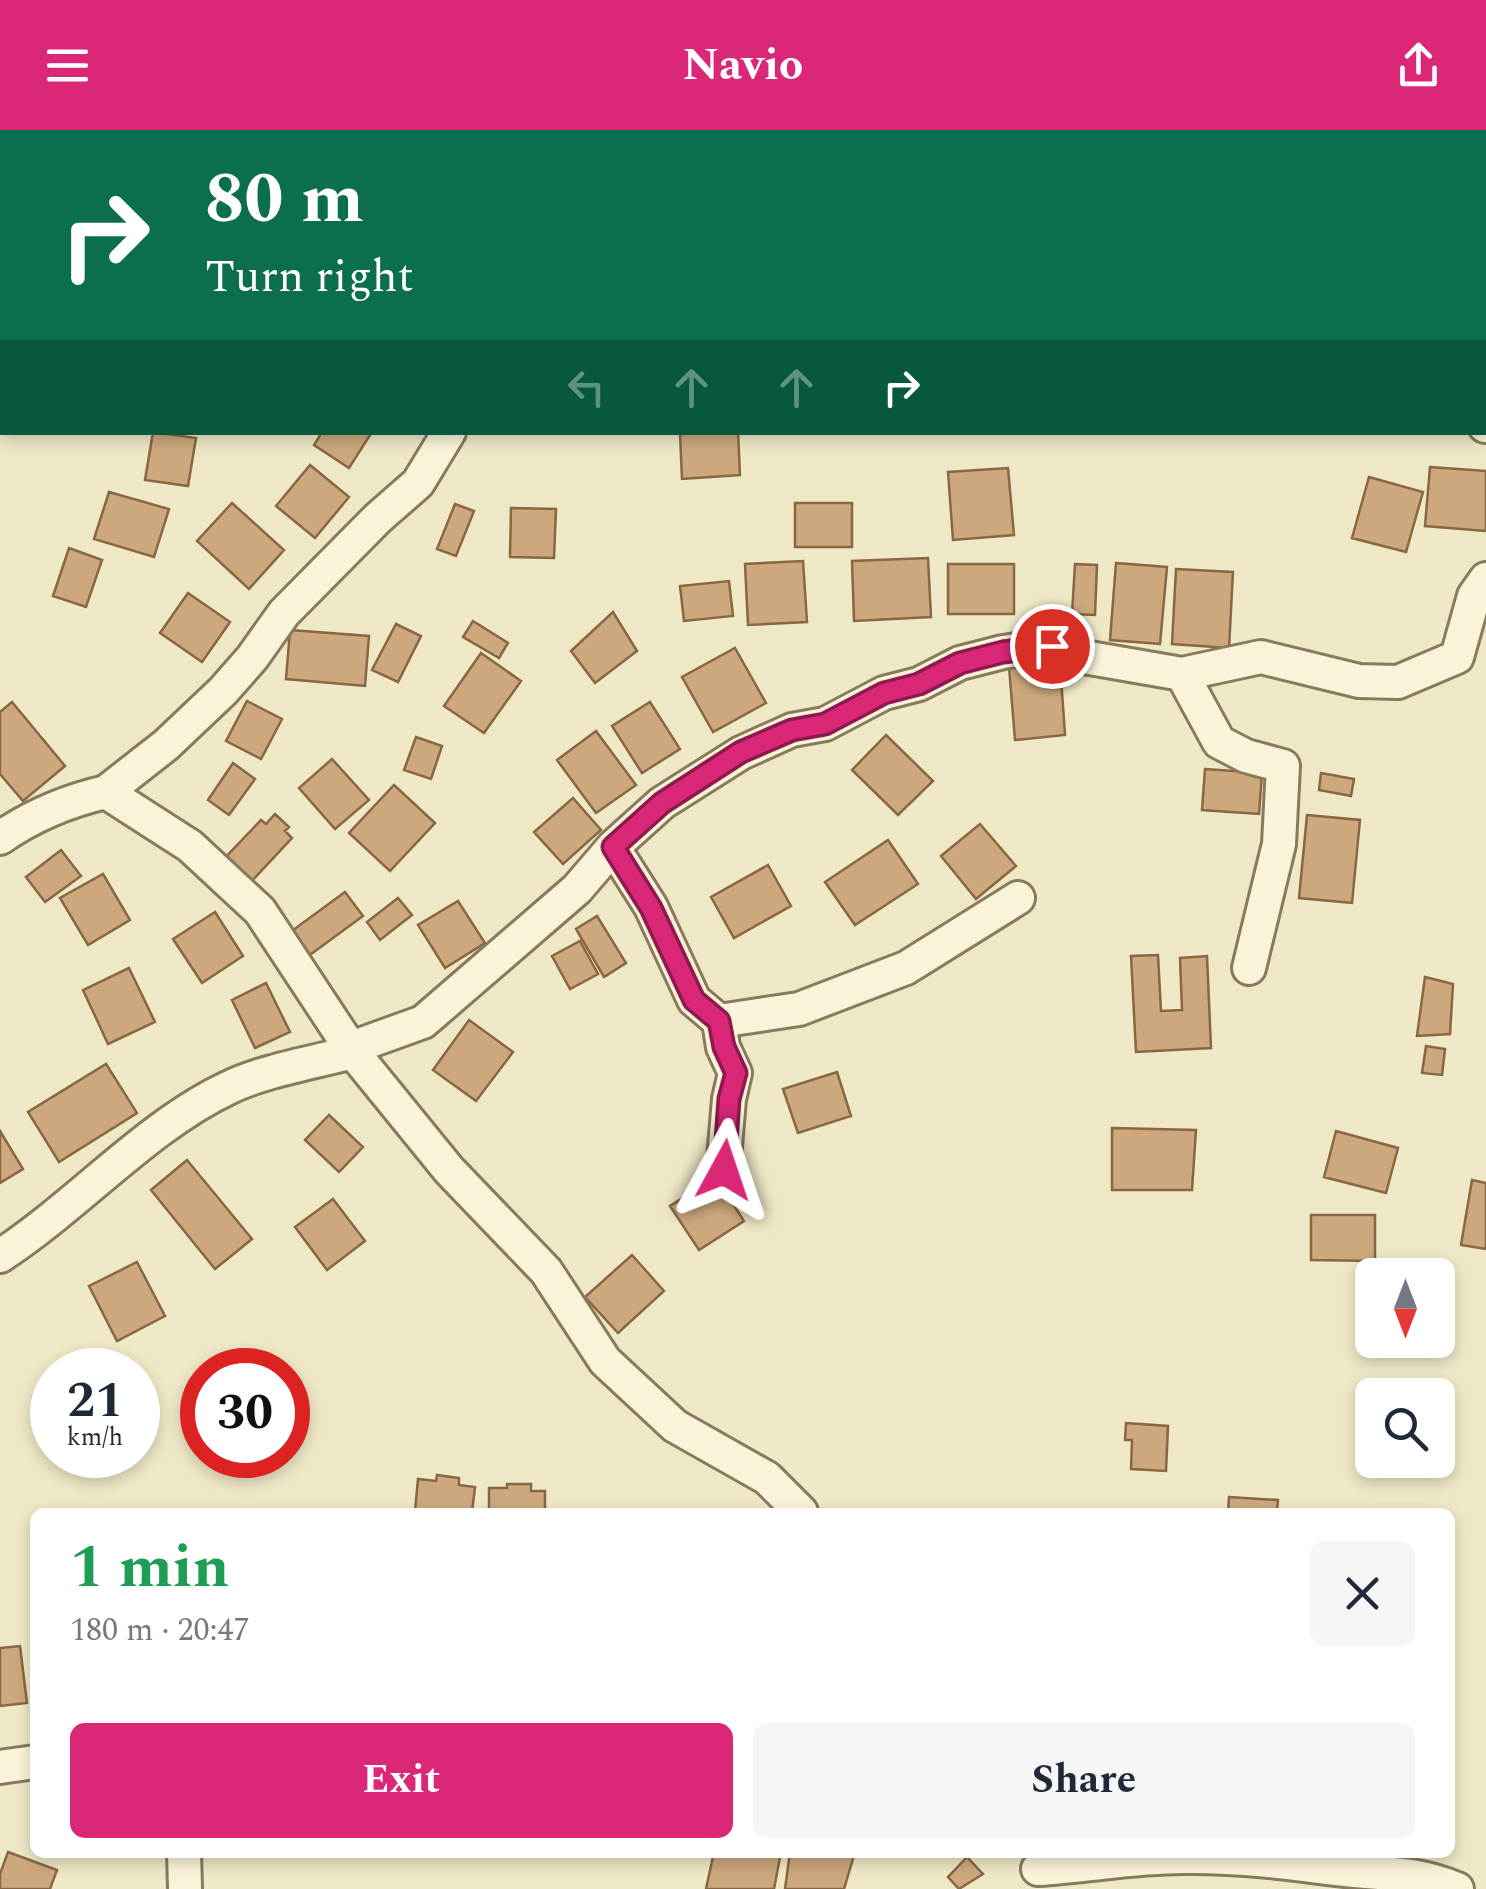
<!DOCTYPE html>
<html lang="en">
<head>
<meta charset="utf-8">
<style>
	:root { --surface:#fff; --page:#f6f6f7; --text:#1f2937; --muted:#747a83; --accent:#db2777 }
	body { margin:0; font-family:Spectral,serif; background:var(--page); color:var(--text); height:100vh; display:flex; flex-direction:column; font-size:38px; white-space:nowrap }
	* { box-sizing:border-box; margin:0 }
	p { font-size:32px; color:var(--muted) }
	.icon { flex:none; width:55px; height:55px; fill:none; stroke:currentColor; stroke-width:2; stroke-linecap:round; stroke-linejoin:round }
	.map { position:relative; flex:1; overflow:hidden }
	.drawer { position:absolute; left:30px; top:1378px; width:1425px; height:350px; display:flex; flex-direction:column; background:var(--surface); border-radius:15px; box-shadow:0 5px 15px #0003 }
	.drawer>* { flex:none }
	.guide { position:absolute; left:0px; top:0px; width:1488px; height:305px; box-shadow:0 5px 15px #0003; background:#0b6e4f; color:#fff; overflow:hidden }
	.needle { width:65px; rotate:180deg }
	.controls { position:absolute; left:1355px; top:1128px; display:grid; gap:20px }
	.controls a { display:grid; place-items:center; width:100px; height:100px; border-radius:15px; background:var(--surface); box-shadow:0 5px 15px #0003; font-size:50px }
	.speed { position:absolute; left:30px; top:1218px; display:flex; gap:20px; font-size:50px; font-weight:700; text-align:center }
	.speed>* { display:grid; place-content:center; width:130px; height:130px; border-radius:50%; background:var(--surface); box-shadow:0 5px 15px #0003; line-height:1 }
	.speed small { font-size:25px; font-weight:400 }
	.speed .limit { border:15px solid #d22; background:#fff; color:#111 }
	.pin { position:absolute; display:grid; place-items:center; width:85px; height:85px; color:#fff; margin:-42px; border:5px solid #fff; border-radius:50%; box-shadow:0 2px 10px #0007 }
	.me { position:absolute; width:110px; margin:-55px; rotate:5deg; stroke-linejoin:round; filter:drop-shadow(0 0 8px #0008) }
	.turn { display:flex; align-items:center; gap:35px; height:210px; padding:0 40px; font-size:45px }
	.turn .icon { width:130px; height:130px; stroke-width:2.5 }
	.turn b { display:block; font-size:70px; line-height:85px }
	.lanes { display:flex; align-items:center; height:95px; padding:0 40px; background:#0003; justify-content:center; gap:50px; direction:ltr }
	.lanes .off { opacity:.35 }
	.round { display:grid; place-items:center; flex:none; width:105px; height:105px; border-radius:15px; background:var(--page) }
	.overview { display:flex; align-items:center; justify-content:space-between; height:170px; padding:0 40px }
	h1 { font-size:60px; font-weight:700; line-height:75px; color:#1e9e55 }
	.cta { display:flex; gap:20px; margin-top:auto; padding:20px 40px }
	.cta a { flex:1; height:115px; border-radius:15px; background:var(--accent); color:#fff; font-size:40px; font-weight:700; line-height:115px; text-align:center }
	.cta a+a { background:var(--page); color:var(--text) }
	header { display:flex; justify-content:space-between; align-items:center; height:130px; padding:0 40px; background:var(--accent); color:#fff; font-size:45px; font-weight:700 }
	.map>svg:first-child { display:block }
	.building { fill:#cca87c; stroke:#886742; stroke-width:2.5 }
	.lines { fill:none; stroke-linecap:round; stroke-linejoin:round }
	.street-casing { stroke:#897a5c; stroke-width:38 }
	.street { stroke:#f9f4d9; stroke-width:32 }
	.route-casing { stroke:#8e194d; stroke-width:25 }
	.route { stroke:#db2777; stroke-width:18 }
</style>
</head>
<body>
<header><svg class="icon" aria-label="menu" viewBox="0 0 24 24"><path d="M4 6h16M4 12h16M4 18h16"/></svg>Navio<svg class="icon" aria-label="share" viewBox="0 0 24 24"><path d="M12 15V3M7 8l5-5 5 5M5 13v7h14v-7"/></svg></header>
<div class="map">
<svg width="1486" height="1759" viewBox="0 0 1486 1759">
	<rect width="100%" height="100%" fill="#eee8c6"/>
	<path class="building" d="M153,302l43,6 -8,48 -43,-6z
		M322,302h50l-23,36 -35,-23z
		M738,302l2,43 -58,4 -2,-45z
		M310,335l39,32 -34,41 -39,-32z
		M1430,337l56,4v60l-61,-5z
		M1008,338l6,67 -61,5 -5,-68z
		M1369,347l54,15 -17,60 -54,-14z
		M109,362l60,17 -15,48 -60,-18z
		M232,373l52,47 -35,39 -52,-48z
		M795,373h57v44h-57z
		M455,374l19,7 -18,45 -19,-7z
		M511,378l45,1 -2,49 -44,-1z
		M69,418l33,12 -16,47 -33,-11z
		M928,428l3,59 -77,4 -2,-60z
		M803,431l4,61 -59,3 -3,-61z
		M1116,433l51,4 -7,77 -50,-4z
		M948,434h66v50h-66z
		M1075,434l22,1 -2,50 -23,-1z
		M1176,439l57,3 -4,76 -57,-4z
		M729,451l4,35 -49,5 -4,-35z
		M188,463l42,29 -28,40 -42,-29z
		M613,482l24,39 -42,32 -24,-32z
		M473,491l35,22 -9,15 -36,-21z
		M396,494l25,12 -23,46 -26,-12z
		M290,500l79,6 -4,50 -79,-7z
		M735,518l31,55 -53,29 -31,-55z
		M481,523l40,28 -37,52 -40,-27z
		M1060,533l5,72 -50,5 -6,-73z
		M247,571l35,18 -21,40 -35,-18z
		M12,572l53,64 -42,35 -23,-27v-62z
		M650,572l30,47 -38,24 -30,-47z
		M596,601l40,54 -40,28 -39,-53z
		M886,605l47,46 -35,34 -46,-45z
		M416,607l26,9 -11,33 -27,-9z
		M332,629l37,41 -34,29 -36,-41z
		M233,633l22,16 -26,36 -21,-15z
		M1205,639l57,4 -3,41 -57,-4z
		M1321,643l33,6 -3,17 -32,-6z
		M394,655l41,38 -45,48 -41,-38z
		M573,668l28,32 -38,34 -29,-32z
		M275,684l14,13 -4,4 7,7 -44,47 -26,-24 39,-41 5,4z
		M1307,685l53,5 -8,83 -53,-5z
		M980,694l36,42 -40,33 -35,-43z
		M888,710l30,44 -63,41 -30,-43z
		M61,720l20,26 -36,26 -19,-25z
		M768,735l23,41 -57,32 -23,-41z
		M103,744l27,46 -42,25 -28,-47z
		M345,762l18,24 -60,44 -18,-24z
		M398,768l14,17 -32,25 -13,-18z
		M458,771l27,42 -40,25 -27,-43z
		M215,782l28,44 -41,27 -29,-44z
		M597,786l29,47 -22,14 -28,-48z
		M580,811l18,33 -28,15 -18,-33z
		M1158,825l3,56 21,-1 -2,-52 27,-2 4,92 -75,4 -5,-96z
		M129,838l26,54 -47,22 -25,-54z
		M1425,847l28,7 -3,50 -33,2z
		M266,853l24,49 -35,16 -23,-48z
		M469,890l44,32 -37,49 -43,-31z
		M1426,916l19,3 -3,26 -20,-2z
		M106,934l31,49 -78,49 -31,-50z
		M837,942l14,44 -53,17 -15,-44z
		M329,985l34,32 -24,25 -34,-32z
		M1112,998l84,2 -4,60h-80z
		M0,1001l23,38 -23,14z
		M1336,1001l62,17 -12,45 -62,-16z
		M187,1030l65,79 -37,30 -64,-79z
		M716,1047l28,44 -45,29 -29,-44z
		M1472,1050l14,3v66l-25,-4z
		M333,1069l32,42 -38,29 -32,-43z
		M1311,1085h64v46l-64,-1z
		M632,1125l32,36 -46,42 -33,-36z
		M137,1132l28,54 -48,25 -28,-55z
		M1126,1293l42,3 -2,45 -35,-2 1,-29h-7z
		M437,1345l22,3v7l16,2 -3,25 -57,-1 3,-32 18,2z
		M507,1354h24v7h14v21h-56v-24h18z
		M1229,1367l49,3 -1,12h-49z
		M20,1516l7,57 -27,3v-58z
		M8,1722l49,18 -7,19h-50v-15z
		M714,1722h67l-7,37h-68z
		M790,1722h65l-11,37h-59z
		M967,1727l16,17 -24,15 -11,-12z"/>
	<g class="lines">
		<defs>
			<path id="street" d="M0,180h2
				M1485,296h1
				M1182,544l79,-17 98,24 39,1 59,-25 17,-61 12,-17
				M106,662l60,-47 57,-54 29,-33 32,-45 94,-95 40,-35 31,-51
				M0,708c33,-23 67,-37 106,-46l84,54 70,65 93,141 96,118 97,101 59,90 70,65 92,52 34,34
				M613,717l38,60 43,93 25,21 80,-12 107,-41 112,-70
				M719,891l4,26 12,26 -6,26 -6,71
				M0,1126c77,-50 147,-130 228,-168 34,-17 87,-26 125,-36l9,-8 61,-22 154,-133 36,-42 49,-44 79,-50 51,-23 33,-6 59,-31 35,-9 41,-21 43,-11 48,-7 27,11 104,18 37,68 27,14 37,10 -4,78 -30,124
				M0,1637l35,-5
				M184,1722l1,36
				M1038,1739c48,-3 97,-12 145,-12 55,-1 108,6 161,13 42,5 71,1 113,19"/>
		</defs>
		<use href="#street" class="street-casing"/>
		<use href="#street" class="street"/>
	</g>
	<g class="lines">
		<defs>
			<path id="route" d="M724,1040l5,-71 7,-26 -12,-26 -5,-26 -25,-21 -43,-92 -38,-61 49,-44 79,-51 51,-22 33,-6 59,-31 35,-9 41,-21 43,-11 49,-6"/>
		</defs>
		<use href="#route" class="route-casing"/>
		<use href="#route" class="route"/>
	</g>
</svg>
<div class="controls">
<a><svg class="needle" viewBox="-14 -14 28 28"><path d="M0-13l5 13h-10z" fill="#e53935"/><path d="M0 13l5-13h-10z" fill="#747a83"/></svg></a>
<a><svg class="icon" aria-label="search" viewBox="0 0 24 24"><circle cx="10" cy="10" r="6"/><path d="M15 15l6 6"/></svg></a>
</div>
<div class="speed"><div>21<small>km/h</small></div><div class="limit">30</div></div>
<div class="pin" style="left:1052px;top:516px;background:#d93025"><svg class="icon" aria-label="arrive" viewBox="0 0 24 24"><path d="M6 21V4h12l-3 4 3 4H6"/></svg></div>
<svg class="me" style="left:724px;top:1040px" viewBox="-20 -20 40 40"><path d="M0-17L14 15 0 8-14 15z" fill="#db2777" stroke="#fff" stroke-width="4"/></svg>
<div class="guide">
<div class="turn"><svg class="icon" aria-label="right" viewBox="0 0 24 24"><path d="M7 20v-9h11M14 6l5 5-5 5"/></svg><div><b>80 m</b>Turn right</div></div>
<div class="lanes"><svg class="icon off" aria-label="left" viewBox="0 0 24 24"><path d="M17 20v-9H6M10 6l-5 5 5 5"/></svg><svg class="icon off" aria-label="ahead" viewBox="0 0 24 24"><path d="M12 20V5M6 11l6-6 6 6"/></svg><svg class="icon off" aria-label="ahead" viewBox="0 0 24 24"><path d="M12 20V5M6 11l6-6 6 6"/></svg><svg class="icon" aria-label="right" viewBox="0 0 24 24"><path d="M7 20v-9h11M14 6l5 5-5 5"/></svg></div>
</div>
<section class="drawer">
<div class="overview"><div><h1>1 min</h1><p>180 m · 20:47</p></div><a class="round"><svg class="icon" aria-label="close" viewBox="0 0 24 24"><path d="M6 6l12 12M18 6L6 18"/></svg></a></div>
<div class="cta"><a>Exit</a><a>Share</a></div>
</section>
</div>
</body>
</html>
